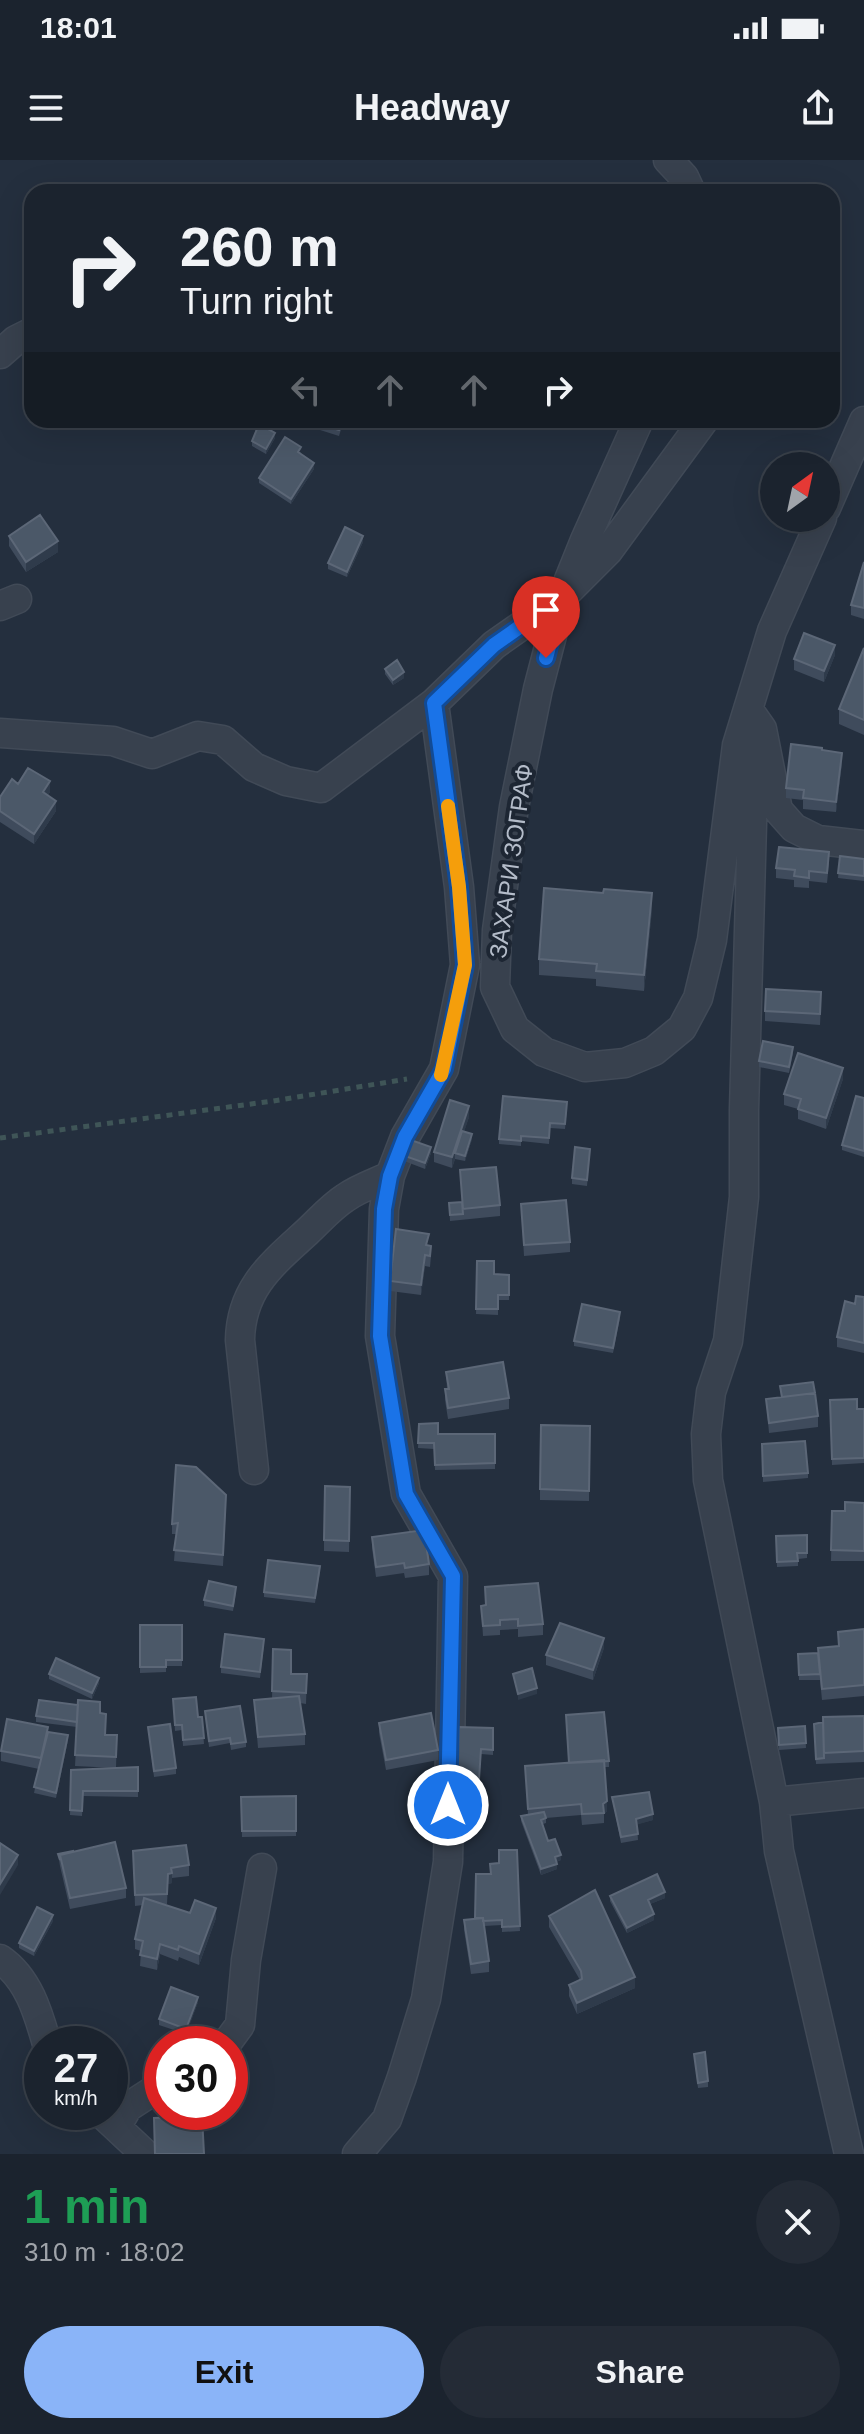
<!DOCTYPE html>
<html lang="en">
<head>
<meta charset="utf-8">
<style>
	:root { --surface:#1b232e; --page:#242b36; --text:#f1f3f6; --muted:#a0a4aa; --line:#39404a; --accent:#8ab4f8 }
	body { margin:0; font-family:Helvetica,sans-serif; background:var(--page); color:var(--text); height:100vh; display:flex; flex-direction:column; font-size:30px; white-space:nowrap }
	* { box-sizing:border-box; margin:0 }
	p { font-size:26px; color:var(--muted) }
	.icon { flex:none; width:44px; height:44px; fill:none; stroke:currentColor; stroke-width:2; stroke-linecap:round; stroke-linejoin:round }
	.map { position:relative; height:1994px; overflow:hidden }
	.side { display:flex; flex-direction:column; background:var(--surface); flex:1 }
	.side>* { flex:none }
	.top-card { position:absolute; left:24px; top:24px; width:816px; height:244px; border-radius:24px; box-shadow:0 8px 32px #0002,0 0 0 2px var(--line); background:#1b232e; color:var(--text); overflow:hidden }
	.needle { width:52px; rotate:33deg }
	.fabs { position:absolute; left:760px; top:292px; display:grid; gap:16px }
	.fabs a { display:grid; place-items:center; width:80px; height:80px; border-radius:50%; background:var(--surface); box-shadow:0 8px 32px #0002,0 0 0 2px var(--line); font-size:40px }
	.speed { position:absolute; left:24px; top:1866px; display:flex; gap:16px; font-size:40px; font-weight:700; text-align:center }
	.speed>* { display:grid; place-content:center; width:104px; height:104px; border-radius:50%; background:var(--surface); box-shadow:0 8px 32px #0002,0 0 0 2px var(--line); line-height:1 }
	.speed small { font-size:20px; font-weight:400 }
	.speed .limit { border:12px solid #d22; background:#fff; color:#111 }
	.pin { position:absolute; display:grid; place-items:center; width:68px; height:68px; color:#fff; margin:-82px -34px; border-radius:50% 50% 50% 0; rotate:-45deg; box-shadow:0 0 8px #0007 }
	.pin .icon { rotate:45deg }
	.me { position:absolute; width:88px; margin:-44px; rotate:0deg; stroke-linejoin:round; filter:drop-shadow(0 0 6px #0008) }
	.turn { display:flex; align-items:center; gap:28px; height:168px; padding:0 24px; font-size:36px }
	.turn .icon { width:104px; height:104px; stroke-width:2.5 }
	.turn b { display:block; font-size:56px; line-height:68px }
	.lanes { display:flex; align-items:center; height:76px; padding:0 24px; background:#0003; justify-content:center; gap:40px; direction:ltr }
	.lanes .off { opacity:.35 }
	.round { display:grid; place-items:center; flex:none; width:84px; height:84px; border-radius:42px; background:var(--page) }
	.overview { display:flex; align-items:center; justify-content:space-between; height:136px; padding:0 24px }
	h1 { font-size:48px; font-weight:800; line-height:60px; color:#1e9e55 }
	.primary-button { display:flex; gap:16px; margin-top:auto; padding:16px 24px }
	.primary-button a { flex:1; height:92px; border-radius:48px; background:var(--accent); color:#111; font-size:32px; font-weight:800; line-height:92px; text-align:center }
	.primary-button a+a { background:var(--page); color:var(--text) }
	.status { display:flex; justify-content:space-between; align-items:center; height:56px; padding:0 40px; background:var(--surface); direction:ltr }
	.status svg { height:22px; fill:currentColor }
	header { display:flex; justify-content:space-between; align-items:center; height:104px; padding:0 24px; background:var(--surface); font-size:36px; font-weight:800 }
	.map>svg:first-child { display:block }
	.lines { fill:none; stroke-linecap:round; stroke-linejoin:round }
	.street-casing { stroke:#414a57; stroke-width:31 }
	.path { stroke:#3f5557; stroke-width:5; stroke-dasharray:6 6; stroke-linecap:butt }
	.street { stroke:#38414e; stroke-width:28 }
	.wall { fill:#3f4b5c }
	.shaded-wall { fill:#2f3b4b }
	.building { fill:#4b5868; stroke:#5c6777; stroke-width:2 }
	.route-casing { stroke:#114b97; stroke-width:20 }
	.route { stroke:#1a73e8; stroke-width:14 }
	.slow { stroke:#f59e0b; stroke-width:14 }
	.labels { text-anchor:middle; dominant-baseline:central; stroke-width:8; stroke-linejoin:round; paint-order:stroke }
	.street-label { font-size:24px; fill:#b4bcc9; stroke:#1d2633 }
</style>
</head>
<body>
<div class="status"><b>18:01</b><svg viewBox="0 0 49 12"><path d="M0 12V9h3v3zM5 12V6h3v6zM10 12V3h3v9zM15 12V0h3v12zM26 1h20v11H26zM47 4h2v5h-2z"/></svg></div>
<header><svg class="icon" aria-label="menu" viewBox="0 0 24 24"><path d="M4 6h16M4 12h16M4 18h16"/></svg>Headway<svg class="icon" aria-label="share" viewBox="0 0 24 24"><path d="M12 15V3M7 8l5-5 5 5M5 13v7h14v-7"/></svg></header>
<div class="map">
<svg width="864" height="1994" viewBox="0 0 864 1994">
	<rect width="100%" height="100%" fill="#242f3e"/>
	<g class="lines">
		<defs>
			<path id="street" d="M668,0l16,17 7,15
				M0,194l16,-14 16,-8
				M639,260l-54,120 -23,57 -24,92 -24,118 -17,123 -2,57 20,42 29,23 41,15 40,-4 29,-12 28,-23 16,-30 14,-58 25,-195 35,-114 50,-113
				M826,348l38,-87
				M0,446l17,-7
				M748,549l14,20 16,81 16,18 24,12 46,5
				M0,573l113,8 39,13 46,-18 25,4 31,27 32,14 35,7 113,-85
				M737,585l16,43 -9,322v87l-16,144 -17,51 -5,42 2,46 66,322 5,49 70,303
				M254,1310l-14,-130c1,-52 32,-76 67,-108 13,-12 24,-25 38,-34 14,-10 30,-15 45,-22
				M774,1642l90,-9
				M0,1799c28,19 38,53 47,85
				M226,1884l14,-19 6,-65 16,-92
				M100,1952l45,42
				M116,1967l12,-20 34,-22
				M357,1994l30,-35 15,-42 24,-78 22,-137 5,-286 -47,-82 -26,-158 4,-127 6,-33 15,-39 39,-68 21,-104 -6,-78 -25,-184 60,-58 68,-48 46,-46 96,-131"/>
		</defs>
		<use href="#street" class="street-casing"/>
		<path class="path" d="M0,978l273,-37 134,-22"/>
		<use href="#street" class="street"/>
	</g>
	<path class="wall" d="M301,260h43l-5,16 -38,-12z
		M275,278l-9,16 -14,-8v-5z
		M301,292l-1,2 14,15 -23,35 -32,-21v-5z
		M9,376l49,16 -32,20 -17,-26z
		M363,382l-16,35 -19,-8v-6z
		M864,402v57l-13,-4v-10z
		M864,488v87l-25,-11v-15z
		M835,495l-11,27 -30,-12v-11z
		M385,509l19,9 -11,7 -8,-11z
		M822,590l20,13 -6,49 -33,-3v-9l-17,-2v-10z
		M18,624l32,8 -2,3 8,16 -22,33 -34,-22v-25z
		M840,696l24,3v22l-26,-3z
		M829,703l-2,20 -18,-2v7l-15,-1v-7l-18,-2v-10z
		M652,749l-8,82 -48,-5v-7l-57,-4v-16z
		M821,843l-1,22 -55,-4v-10z
		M793,893l-4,20 -30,-6v-6z
		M843,919l-17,50 -28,-10v-10l-14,-4v-11z
		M864,938v59l-22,-7v-5z
		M567,948l-2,21 -15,-1 -1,16 -28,-3v5l-22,-2v-5z
		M469,957l-5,14 8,8 -7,22 -10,-2 -3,9 -18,-6v-10z
		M590,989l-3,37 -15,-2v-6z
		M431,993l-6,16 -26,-10v-5z
		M460,1010l40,35v11l-50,5 -1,-18 13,-1z
		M521,1044l49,38v10l-46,4z
		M428,1085l3,11 -1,11 -5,-1 -4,29 -31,-4v-10z
		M477,1101l17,13 15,1v25h-11v15l-22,-1z
		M864,1137v56l-27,-6v-10l18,-33z
		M620,1158l-7,35 -39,-7v-5z
		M446,1212l63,26v11l-61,10 -3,-19v-11h2z
		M780,1226l38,30v11l-49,6 -3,-34 15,-1z
		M830,1240l27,9h7v54l-32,2z
		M419,1264l19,10h57v35l-60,1 -1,-21 -16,-1z
		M590,1266l-1,75 -49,-1v-11z
		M762,1284l46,29v5l-45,4z
		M350,1327l-1,65 -25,-1v-11z
		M864,1343v58h-33l1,-50h13z
		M226,1346l-3,60 -49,-5 2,-27h-4v-10z
		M807,1375v23l-9,1v7l-21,1 -1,-31z
		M372,1377l57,27v11l-24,3 -1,-5 -28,4 -4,-29z
		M320,1411l-5,32 -51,-6v-5z
		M236,1432l-3,19 -29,-5v-6z
		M481,1446l62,18v11l-25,2v-8l-18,1v5l-17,1z
		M140,1465h42v41h-16v6l-26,1z
		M864,1469v67l-42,4 -2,-20h-21l-1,-26 20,-1 21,-7 -1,-14z
		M264,1484l-4,34 -39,-5v-6z
		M604,1488l-11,32 -47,-15v-10z
		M273,1489l18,25h16l-1,30 -6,-1 5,31v11l-47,3 -4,-48 18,-1z
		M49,1514l50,9 -7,16 -43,-20z
		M173,1539l25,18h4l2,27 -21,2 -1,-16 -7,1z
		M205,1551l41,31v5l-15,3 -1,-7 -21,4z
		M100,1553l5,22h12l-1,33 -41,-2 2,-39 -41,-5v-6z
		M864,1556v46l-48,2 -2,-40z
		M379,1563l59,27v10l-52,10 -7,-37z
		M805,1566l1,22 -27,2 -1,-22z
		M148,1567l28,41v6l-22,3z
		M459,1567l34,1v27l-12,-1 -5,76 -21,-1z
		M48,1572l20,8 -12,58 -22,-5 5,-24 -38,-8v-10z
		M609,1601v6h-4l2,44 -3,3v9l-22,2 -1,-10 -35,3v5l-3,1 5,17 13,19 -5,2 1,7 -16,6 -20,-54v-5l7,-1 -3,-49z
		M138,1607v30l-55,-1 -1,20 -12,-1 1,-45z
		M296,1636v40l-54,1 -1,-40z
		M612,1637l41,23 -16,4 1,16 -17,3z
		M517,1690l3,81 -18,1v-7l-18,1 5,35v11l-18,2 -7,-44v-10l11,-2 15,-44 9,-11z
		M133,1691l56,14v11l-17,2v5l-4,1 -1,20 -4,1 27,8 26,5 -17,47 -20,-8 -1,4 -18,-7 -3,16 -17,-4 1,-15 -6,-2v-10l8,-34 -8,1z
		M73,1692l53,36v10l-56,11 -10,-43 -2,-12z
		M610,1736l55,2 -15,6 4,16 -27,13 -17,-32z
		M549,1756l86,72 -58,26 -8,-18v-11l11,-5 -31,-53z
		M53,1761l-19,35 -15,-8v-5z
		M198,1842l-12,32 -27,-9v-6z
		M694,1894l14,27v6l-10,1z"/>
	<path class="shaded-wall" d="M275,273v5l-9,16v-5z
		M314,303v6l-23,35v-5z
		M363,376v6l-16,35v-5z
		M58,381v11l-32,20v-10z
		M835,485v10l-11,27v-11z
		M404,512v6l-11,7v-5z
		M842,593v10l-6,49v-10z
		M50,621v11l-7,11v-11z
		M56,641v10l-22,33v-10z
		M652,733v16l-8,82v-16z
		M843,908v11l-17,50v-11z
		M469,946v11l-12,37 -2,-1v6l-3,9v-11z
		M472,974v5l-7,22v-5z
		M431,987v6l-6,16v-6z
		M425,1095v11l-4,29v-10z
		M604,1478v10l-11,32v-10z
		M99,1518v5l-7,16v-6z
		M537,1528v6l-19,6v-6z
		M68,1575v5l-12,58v-5z
		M607,1641v10l-4,3v-10z
		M653,1654v6l-17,5v-6z
		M18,1695v10l-18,30v-11z
		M561,1695v5l-6,2v-5z
		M557,1704v5l-16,6v-6z
		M172,1713v10l-4,1 -1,20 1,-30z
		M665,1732v6l-17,7v-5z
		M216,1748v10l-17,47v-11z
		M654,1754v6l-27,13v-5z
		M53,1755v6l-19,35v-5z
		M160,1784v10l-3,16v-11z
		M635,1817v11l-58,26v-11z
		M198,1837v5l-12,32v-5z"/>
	<path class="building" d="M306,260h36l-3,10z
		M259,264l16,9 -9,16 -14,-8z
		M285,277l16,10 -3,5 16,11 -23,36 -32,-21z
		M40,355l18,26 -32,21 -17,-26z
		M345,367l18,9 -16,36 -19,-9z
		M864,402v46l-13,-3z
		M804,473l31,12 -11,26 -30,-12z
		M864,488v72l-25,-11z
		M397,500l7,12 -11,8 -8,-11z
		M791,584l31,4v2l20,3 -6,49 -33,-4 1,-8 -18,-2z
		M28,608l22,13 -7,11 13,9 -22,33 -34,-23v-14l12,-18 6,5z
		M779,687l50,5 -2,21 -18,-2v7l-15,-2 1,-6 -19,-2z
		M840,696l24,3v17l-26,-3z
		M544,728l59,5 1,-4 48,4 -8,82 -48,-4 1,-7 -58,-5z
		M766,829l55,3 -1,22 -55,-3z
		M763,881l30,6 -4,20 -30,-6z
		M798,893l45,15 -17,50 -28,-9 3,-10 -17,-5z
		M503,936l64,6 -2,22 -15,-1 -1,15 -28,-2v5l-22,-2z
		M856,936l8,2v53l-22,-6z
		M450,940l19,6 -17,51 -18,-5z
		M462,971l10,3 -7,22 -10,-3z
		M405,978l26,9 -6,16 -26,-9z
		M575,987l15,2 -3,31 -15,-2z
		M496,1007l4,38 -37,4 -3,-39z
		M566,1040l4,42 -46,3 -3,-41z
		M462,1042l1,12 -13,1 -1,-12z
		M396,1069l33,5 -3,11 5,1 -1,10 -5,-1 -4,30 -31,-4z
		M477,1101h17v13l15,1v20h-11v14h-22z
		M856,1136l8,1v46l-27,-6 8,-36 10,3z
		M582,1144l38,8 -7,36 -39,-7z
		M503,1202l6,36 -61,10 -3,-19h4l-3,-17z
		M813,1222l2,11 -33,4 -2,-11z
		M815,1233l3,23 -49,7 -3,-24z
		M857,1239v10h7v49l-32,1 -2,-59z
		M438,1263v11h57v29l-60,2 -1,-22h-16l1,-19z
		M541,1265l49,1 -1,65 -49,-2z
		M805,1281l3,32 -45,3 -1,-32z
		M176,1305l20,2 30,28 -3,60 -49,-5 4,-27 -6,1z
		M325,1326l25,1 -1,54 -25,-1z
		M845,1342l19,1v48l-33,-1 1,-39h13z
		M424,1370l5,34 -24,4 -1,-5 -28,4 -4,-30z
		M807,1375v18h-10l1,8 -21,1 -1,-26z
		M268,1400l52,6 -5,32 -51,-6z
		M209,1421l27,6 -3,19 -29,-6z
		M538,1423l5,41 -25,2v-7l-18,1v5l-17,1 -2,-20 5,-1 -1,-18z
		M560,1463l44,15 -11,32 -47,-15z
		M140,1465h42v35h-16v7h-26z
		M864,1469v56l-42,4 -4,-41 21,-2 -1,-14z
		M225,1474l39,5 -4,33 -39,-5z
		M273,1489l18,1v24h16l-1,19 -34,-2z
		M818,1493l2,21 -21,1 -1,-21z
		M56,1498l43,20 -7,15 -43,-19z
		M532,1508l5,20 -19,6 -5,-20z
		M299,1536l6,38 -47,3 -4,-37z
		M196,1537l2,20h4l2,21 -21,2 -1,-15h-7l-2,-26z
		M39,1540l39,5 -1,17 -41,-6z
		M78,1540l22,2v11l6,1 -1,21h12l-1,22 -41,-2z
		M240,1546l6,36 -15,2 -1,-6 -21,3 -4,-30z
		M604,1552l5,49 -40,2 -3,-48z
		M431,1553l7,37 -52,10 -7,-37z
		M864,1556v35l-40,2 -1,-36z
		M7,1559l41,8 -7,31 -40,-7z
		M823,1562l1,36 -8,1 -2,-35z
		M170,1564l6,44 -22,3 -6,-44z
		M805,1566l1,17 -27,2 -1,-17z
		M459,1567l34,1v22l-12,-1 -5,76 -21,-1z
		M48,1572l20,3 -12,58 -22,-6z
		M604,1600l3,41 -4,3 1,9 -22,1 -1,-10 -53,5 -3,-43z
		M138,1607v24h-55l-1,20 -12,-1 1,-40z
		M649,1632l4,22 -17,5 2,15 -17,3 -9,-40z
		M296,1636v35h-54l-1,-34z
		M544,1652l2,6 -5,2 7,21 7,-2 6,16 -6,2 2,7 -16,5 -20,-53z
		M115,1682l11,46 -56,10 -10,-43z
		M0,1683l18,12 -18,29z
		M186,1685l3,20 -18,3 1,5 -4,1 -1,20 -32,1 -2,-44z
		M499,1690h18l3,76 -18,1v-7l-19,1v-3h-8l1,-44h15l-1,-10 9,-1z
		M73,1691v1l-13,3v5l-2,-6z
		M657,1714l8,18 -17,8 6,14 -27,14 -17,-32z
		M595,1730l40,87 -58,26 -8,-18 13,-6 -1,-8 -32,-55z
		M144,1738l46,15 5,-13 21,8 -17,46 -20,-8 -1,4 -18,-6 -3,15 -17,-4 3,-14 -8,-2z
		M37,1747l16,8 -19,36 -15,-8z
		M483,1758l6,43 -18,3 -7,-44z
		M171,1827l27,10 -12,32 -27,-10z
		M705,1892l3,29 -10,2 -4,-29z
		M202,1956l2,38h-49l-1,-36z"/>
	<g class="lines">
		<defs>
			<path id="route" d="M448,1645l5,-229 -47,-82 -26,-158 4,-127 6,-33 15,-39 39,-68 21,-104 -6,-78 -25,-184 60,-58 68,-48 -16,61"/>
		</defs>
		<use href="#route" class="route-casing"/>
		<use href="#route" class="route"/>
		<path class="slow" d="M441,915l24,-110 -6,-78 -11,-81"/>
	</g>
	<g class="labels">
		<g class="street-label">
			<text transform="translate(511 701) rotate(-82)">ЗАХАРИ ЗОГРАФ</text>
		</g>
	</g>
</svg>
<div class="fabs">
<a><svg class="needle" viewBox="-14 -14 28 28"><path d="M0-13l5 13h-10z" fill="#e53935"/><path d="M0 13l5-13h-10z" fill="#a0a4aa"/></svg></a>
</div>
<div class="speed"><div>27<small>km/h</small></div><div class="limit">30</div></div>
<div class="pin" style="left:546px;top:498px;background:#d93025"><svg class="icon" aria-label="arrive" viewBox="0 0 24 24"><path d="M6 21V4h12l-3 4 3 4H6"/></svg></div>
<svg class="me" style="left:448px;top:1645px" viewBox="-20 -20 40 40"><circle r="17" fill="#1a73e8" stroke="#fff" stroke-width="3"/><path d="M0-11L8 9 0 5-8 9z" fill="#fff"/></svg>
<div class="top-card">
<div class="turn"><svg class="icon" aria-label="right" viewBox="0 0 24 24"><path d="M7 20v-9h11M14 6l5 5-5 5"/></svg><div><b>260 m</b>Turn right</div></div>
<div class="lanes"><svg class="icon off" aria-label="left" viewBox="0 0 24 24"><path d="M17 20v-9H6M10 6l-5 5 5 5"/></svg><svg class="icon off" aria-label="ahead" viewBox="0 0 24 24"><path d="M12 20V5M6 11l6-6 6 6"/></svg><svg class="icon off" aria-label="ahead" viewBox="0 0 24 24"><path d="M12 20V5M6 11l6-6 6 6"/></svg><svg class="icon" aria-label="right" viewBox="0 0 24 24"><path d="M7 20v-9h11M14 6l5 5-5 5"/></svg></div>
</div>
</div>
<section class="side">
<div class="overview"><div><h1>1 min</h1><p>310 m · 18:02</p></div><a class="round"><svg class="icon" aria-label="close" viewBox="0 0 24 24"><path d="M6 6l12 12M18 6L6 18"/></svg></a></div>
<div class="primary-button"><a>Exit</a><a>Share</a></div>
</section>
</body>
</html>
